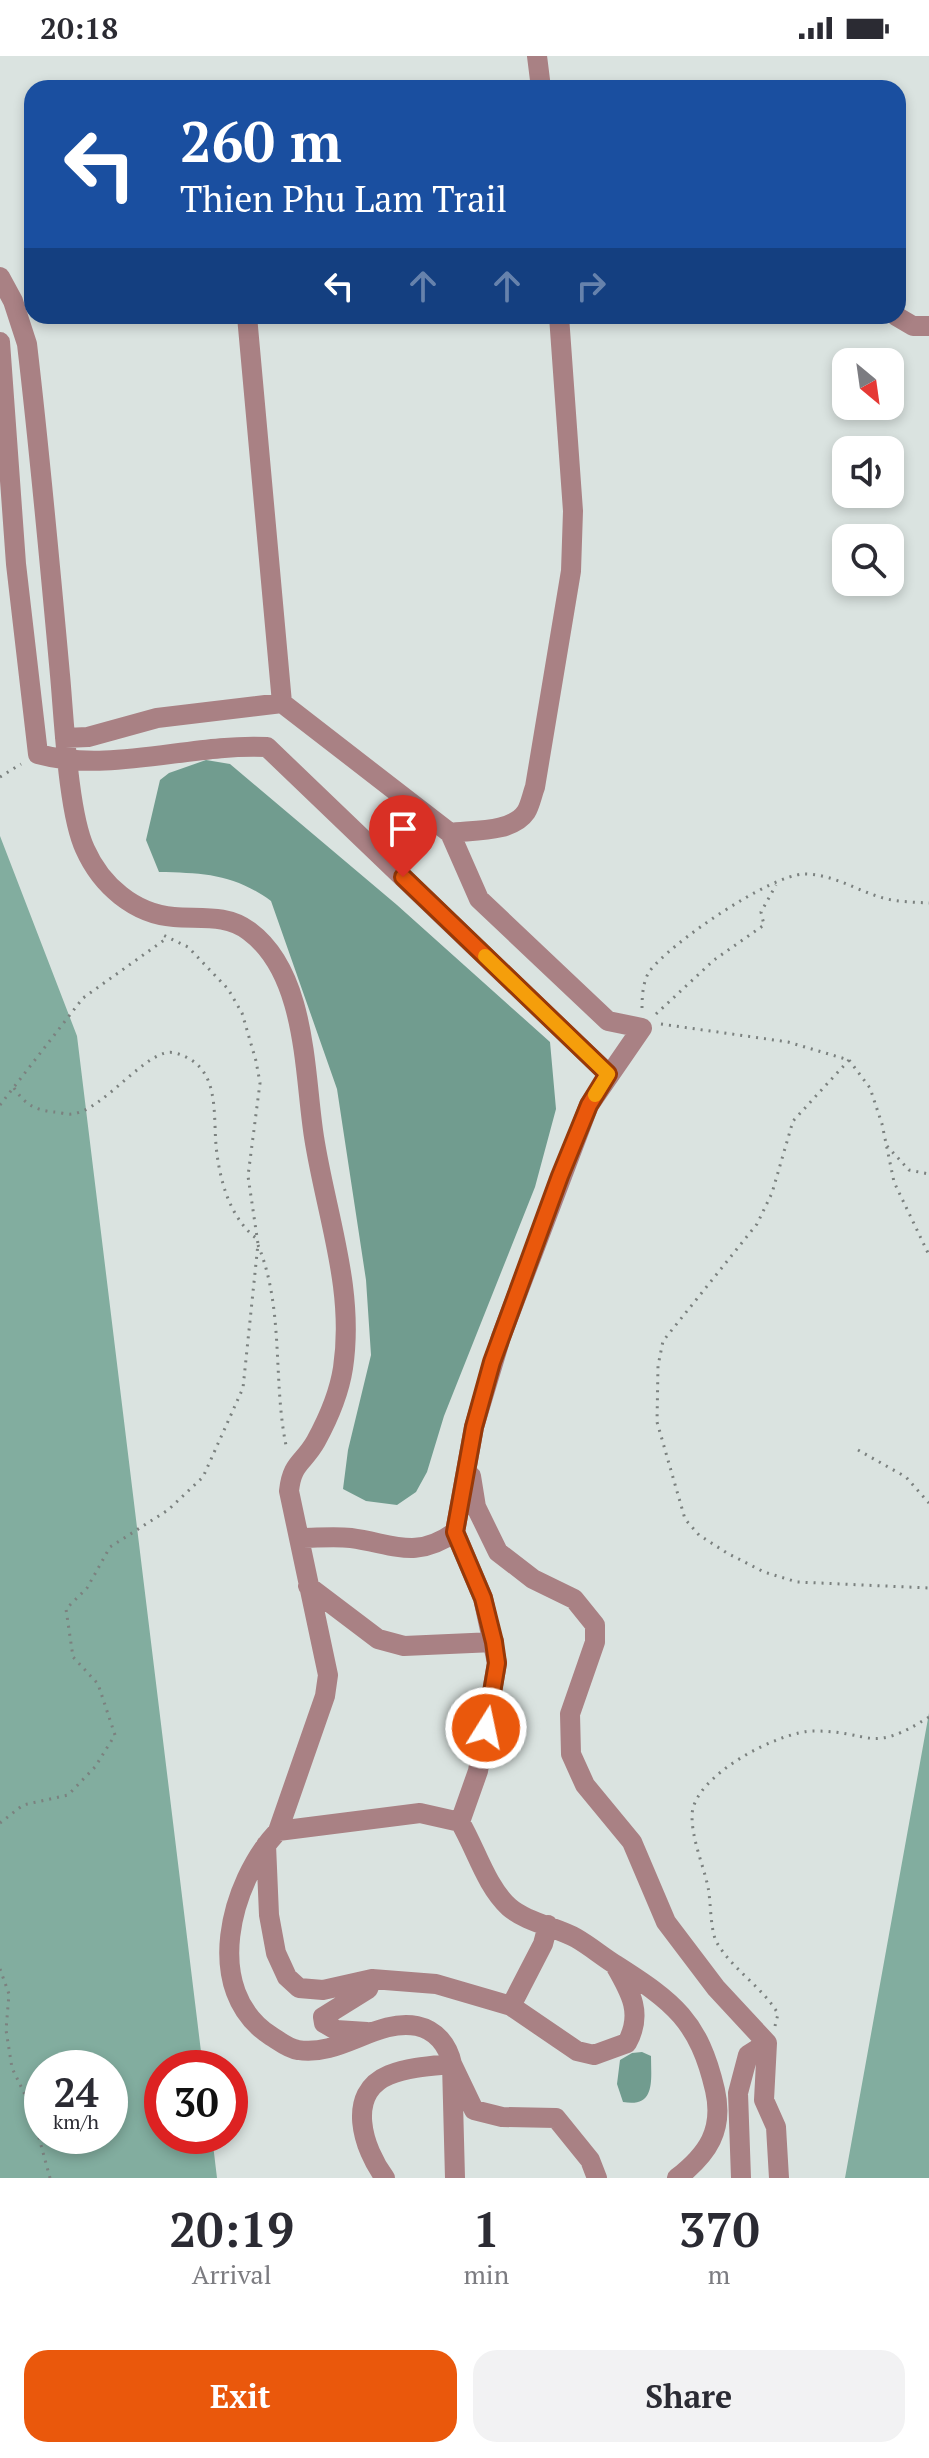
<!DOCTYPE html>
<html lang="en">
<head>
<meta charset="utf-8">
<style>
	:root { --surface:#fff; --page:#f2f2f3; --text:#2b2b33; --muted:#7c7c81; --accent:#ea580c }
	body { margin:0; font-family:"PT Serif",serif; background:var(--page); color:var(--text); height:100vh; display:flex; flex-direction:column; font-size:30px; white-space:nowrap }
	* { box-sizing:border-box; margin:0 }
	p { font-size:26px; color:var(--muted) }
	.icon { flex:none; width:44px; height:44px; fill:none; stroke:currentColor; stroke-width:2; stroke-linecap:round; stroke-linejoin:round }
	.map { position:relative; height:2122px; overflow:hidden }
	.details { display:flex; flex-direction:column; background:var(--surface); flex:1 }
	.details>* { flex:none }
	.banner { position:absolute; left:24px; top:24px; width:882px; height:244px; border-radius:24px; box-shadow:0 4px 12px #0003; background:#1a4fa0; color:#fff; overflow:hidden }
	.needle { width:52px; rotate:151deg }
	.fabs { position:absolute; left:832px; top:292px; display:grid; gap:16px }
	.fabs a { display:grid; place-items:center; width:72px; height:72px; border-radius:16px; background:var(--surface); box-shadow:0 4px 12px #0003; font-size:40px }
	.speed { position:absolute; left:24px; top:1994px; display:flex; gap:16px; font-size:40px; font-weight:700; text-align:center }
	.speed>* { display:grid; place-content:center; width:104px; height:104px; border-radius:50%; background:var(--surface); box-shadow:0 4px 12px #0003; line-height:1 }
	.speed small { font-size:20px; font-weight:400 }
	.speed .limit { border:12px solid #d22; background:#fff; color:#111 }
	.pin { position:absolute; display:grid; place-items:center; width:68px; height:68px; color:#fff; margin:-82px -34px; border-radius:50% 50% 50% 0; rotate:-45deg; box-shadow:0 0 8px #0007 }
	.pin .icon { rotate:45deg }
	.me { position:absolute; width:88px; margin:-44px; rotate:10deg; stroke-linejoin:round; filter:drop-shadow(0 0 6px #0008) }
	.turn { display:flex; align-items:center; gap:28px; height:168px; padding:0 24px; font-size:36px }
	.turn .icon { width:104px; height:104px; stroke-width:2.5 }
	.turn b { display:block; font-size:56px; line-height:68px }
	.lanes { display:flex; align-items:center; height:76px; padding:0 24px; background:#0003; justify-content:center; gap:40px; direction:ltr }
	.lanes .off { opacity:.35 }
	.eta { display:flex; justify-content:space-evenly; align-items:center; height:136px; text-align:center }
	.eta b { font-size:48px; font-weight:700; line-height:56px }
	.cta { display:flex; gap:16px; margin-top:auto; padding:16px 24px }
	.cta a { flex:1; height:92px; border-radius:24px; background:var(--accent); color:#fff; font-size:32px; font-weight:700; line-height:92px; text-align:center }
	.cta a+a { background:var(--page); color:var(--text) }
	.status { display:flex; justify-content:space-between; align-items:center; height:56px; padding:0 40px; background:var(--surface); direction:ltr }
	.status svg { height:22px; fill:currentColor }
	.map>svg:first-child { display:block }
	.forest { fill:#82ad9f; fill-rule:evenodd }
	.water { fill:#719c8f }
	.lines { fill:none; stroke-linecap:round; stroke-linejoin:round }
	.path { stroke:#7b817f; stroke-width:3; stroke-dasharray:2 6; stroke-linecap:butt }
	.minor { stroke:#a98184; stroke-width:20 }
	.route-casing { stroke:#983908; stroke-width:20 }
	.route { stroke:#ea580c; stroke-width:14 }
	.slow { stroke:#f59e0b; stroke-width:14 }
</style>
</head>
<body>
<div class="status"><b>20:18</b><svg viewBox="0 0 49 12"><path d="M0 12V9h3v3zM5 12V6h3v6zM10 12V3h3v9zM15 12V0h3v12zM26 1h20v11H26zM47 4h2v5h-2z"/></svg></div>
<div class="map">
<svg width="929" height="2122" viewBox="0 0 929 2122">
	<rect width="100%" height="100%" fill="#dae3e0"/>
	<path class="forest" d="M0,780l77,200 126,1032h-41v68h50l5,42h-217zM42,2012h68v68h-68z
		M929,1657v465h-84z"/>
	<path class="water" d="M206,704l24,4 167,141 153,137 6,67 -21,78 -91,229 -17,56 -11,20 -19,13 -31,-4 -23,-12 5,-39 23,-95 -5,-75 -29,-191 -66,-188c-37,-27 -67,-28 -112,-29l-13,-32 14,-60 9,-7z
		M642,1996l9,4c0,24 5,52 -28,46l-6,-18 3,-24 12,-7z"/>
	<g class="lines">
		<path class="path" d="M0,721l21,-13
			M642,952c0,-12 1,-26 7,-36 21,-29 121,-97 155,-98 28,0 50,15 76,23 15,5 33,5 49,6
			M656,958l58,-54 50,-35 -3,-13 15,-27
			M661,968l127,18 61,18 21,28 12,36 12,58 35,73
			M849,1004l-56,61 -21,72 -15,31 -94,117 -5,25 -1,56 28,97 14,16 28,18 37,19 33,10 132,6
			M14,1032c11,16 20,22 40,24 5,0 13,3 18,2 32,-3 77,-69 103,-61 45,12 38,56 41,92 3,33 13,72 40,93
			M0,1049l83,-107 84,-60
			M887,1090l22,24 20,4
			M258,1189c27,65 14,138 29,205
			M858,1394l48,27 23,26
			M0,1767l23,-18 45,-10 27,-28 20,-32 -17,-51 -25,-27 -7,-48 21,-21 23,-41 58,-37 35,-33 40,-89 15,-144 -10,-68 12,-93 -4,-22 -14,-48 -14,-24 -40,-42 -25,-12
			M0,1913l9,25 -3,36 6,38 18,37 20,73
			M775,1970l3,-12c-15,-27 -47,-45 -62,-73 -6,-14 -5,-39 -8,-54 -5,-23 -16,-47 -16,-71 0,-40 87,-85 122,-85 59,0 55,24 115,-14"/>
		<path class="minor" d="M537,0l4,32
			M0,221l13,24 14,43c13,110 23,221 33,331 4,43 8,138 25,174 16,36 49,65 89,68 26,2 53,-3 75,14 58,43 55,142 65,206 12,77 41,152 29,231 -4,26 -15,51 -27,73 -13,23 -24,21 -27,50l39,184 -3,21 -47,135c-48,51 -77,160 -7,205 8,5 18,13 27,14 42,7 79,-32 119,-24 19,4 31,19 35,38l3,114
			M247,260l35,387
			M896,260l17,10h16
			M0,286l16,222 22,190c73,20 154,-11 229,-7l341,327
			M65,682l23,-1 69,-19 125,-15 168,130c22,-3 62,0 76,-21 4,-6 6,-17 9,-25l36,-216 2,-60 -14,-195
			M450,777l29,66 129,122 34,7 -53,77 -88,232 -27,90 -19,105 28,66 14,65 -19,108 -18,51c16,27 26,64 49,85 17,15 47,20 67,31 14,8 27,19 40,27 58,37 83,56 99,125 9,40 -7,64 -38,88
			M471,1420l5,31 22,45 35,27 41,20 21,26v17l-25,72 1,40 14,31 47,57 34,80 50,66 51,55
			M300,1482c17,0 34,-2 51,0 43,6 65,22 104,-6
			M308,1530l70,53 26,7 90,-4
			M278,1775l142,-18 40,9
			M266,1789l3,70 7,38 11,24 12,11 24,2 49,-11 64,5 75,22 66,45 17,4 33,-12c16,-29 4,-50 -11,-76
			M511,1950l32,-62 5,-19
			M367,1976l-31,-2 -12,-7 -1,-6 45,-28 4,-10
			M767,1987l-3,57 12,27 3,51
			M385,2122c-22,-29 -40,-85 4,-103 20,-8 42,-9 63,-11l22,46 28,7 54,1 34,42 7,18
			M741,2122l-3,-85 10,-38 19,-12"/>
	</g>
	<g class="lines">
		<defs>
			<path id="route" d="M403,821l205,197 -19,31 -29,71 -68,186 -18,65 -19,105 28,66 11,44 3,21 -11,65"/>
		</defs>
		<use href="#route" class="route-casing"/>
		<use href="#route" class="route"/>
		<path class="slow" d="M485,900l123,118 -13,21"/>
	</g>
</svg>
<div class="fabs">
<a><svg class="needle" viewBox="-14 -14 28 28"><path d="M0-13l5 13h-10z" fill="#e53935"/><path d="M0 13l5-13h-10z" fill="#7c7c81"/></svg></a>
<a><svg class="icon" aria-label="sound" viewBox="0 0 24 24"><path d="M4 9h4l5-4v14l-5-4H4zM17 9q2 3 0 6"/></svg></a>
<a><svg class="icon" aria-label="search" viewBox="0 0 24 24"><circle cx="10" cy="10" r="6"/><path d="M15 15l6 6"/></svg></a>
</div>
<div class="speed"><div>24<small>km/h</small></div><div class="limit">30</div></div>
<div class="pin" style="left:403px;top:821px;background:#d93025"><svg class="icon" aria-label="arrive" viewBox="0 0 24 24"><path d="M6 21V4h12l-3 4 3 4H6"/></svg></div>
<svg class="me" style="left:486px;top:1672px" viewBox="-20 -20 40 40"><circle r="17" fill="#ea580c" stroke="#fff" stroke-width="3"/><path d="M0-11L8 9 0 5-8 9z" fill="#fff"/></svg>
<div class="banner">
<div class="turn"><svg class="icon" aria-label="left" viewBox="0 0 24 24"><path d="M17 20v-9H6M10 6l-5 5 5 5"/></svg><div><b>260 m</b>Thien Phu Lam Trail</div></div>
<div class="lanes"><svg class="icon" aria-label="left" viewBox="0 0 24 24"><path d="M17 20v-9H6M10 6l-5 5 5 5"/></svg><svg class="icon off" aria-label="ahead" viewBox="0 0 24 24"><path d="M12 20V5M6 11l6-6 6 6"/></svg><svg class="icon off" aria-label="ahead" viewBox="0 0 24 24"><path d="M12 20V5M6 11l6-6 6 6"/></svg><svg class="icon off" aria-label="right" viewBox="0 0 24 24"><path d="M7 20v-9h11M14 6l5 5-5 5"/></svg></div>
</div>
</div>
<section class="details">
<div class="eta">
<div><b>20:19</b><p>Arrival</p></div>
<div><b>1</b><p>min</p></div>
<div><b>370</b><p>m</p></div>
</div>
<div class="cta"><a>Exit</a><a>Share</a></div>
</section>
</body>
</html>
